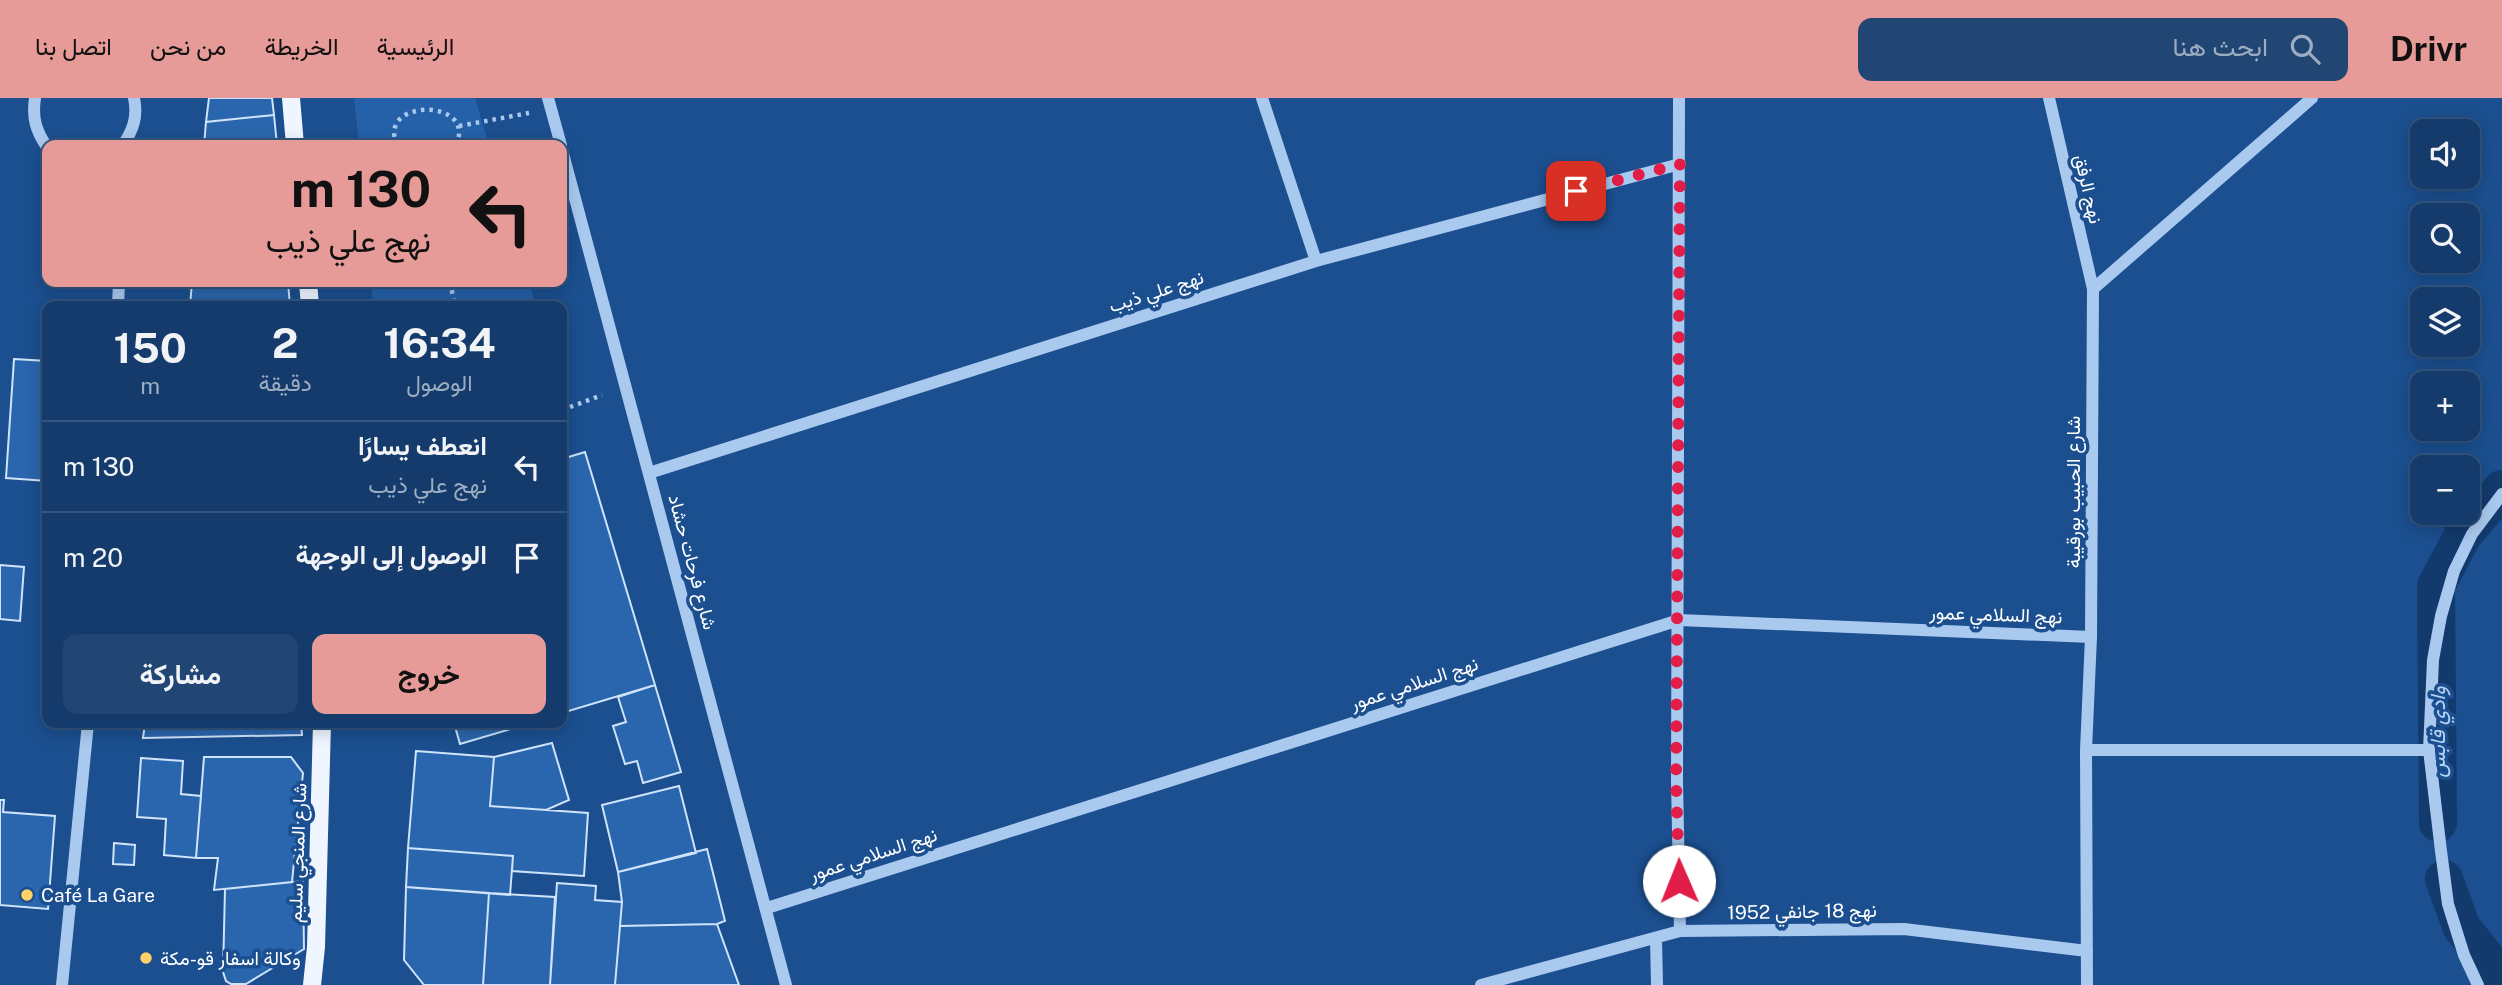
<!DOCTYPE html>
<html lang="ar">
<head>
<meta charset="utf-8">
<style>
	:root { --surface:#143b6b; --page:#214673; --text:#f1f3f6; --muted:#9dadc1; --line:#33557e; --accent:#e69b98 }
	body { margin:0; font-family:"Public Sans",Vazirmatn,sans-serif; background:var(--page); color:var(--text); direction:rtl; height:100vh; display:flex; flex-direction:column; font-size:26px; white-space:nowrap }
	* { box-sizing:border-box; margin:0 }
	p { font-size:23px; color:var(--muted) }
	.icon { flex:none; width:38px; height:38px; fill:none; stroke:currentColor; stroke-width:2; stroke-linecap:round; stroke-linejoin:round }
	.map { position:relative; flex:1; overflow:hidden; direction:ltr }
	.side { position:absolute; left:42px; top:203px; width:525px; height:427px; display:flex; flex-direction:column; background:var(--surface); border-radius:14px; box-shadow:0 4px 18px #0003,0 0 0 2px var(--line); direction:rtl }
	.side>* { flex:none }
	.guide { position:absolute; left:42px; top:42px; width:525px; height:147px; border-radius:14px; box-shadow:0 4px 18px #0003,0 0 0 2px var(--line); direction:rtl; background:#e69b98; color:#111; overflow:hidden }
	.tools { position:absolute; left:2410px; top:21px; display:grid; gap:14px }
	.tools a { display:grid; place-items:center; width:70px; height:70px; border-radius:14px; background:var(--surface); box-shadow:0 4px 18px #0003,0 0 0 2px var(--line); font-size:35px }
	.pin { position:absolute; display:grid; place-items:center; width:60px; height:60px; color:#fff; margin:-30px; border-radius:14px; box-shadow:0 4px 10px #0006 }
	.me { position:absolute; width:77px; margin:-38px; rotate:359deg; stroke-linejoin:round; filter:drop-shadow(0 0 5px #0008) }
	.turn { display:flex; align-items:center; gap:24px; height:147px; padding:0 21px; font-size:32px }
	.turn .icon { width:91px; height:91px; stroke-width:2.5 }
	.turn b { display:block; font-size:49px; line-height:60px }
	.eta { display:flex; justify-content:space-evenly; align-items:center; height:119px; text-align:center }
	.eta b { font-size:42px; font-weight:700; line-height:49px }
	.button { display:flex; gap:14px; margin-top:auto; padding:14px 21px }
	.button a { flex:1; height:80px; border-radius:14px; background:var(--accent); color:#111; font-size:28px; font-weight:700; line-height:80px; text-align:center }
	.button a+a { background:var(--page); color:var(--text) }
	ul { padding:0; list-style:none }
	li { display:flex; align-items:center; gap:21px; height:91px; padding:0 21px; border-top:2px solid var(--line) }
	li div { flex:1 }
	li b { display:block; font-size:26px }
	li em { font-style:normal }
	header { display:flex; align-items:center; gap:42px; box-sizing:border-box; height:98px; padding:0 35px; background:var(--accent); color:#111 }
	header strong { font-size:33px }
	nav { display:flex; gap:38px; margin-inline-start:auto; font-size:24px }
	.search { width:490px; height:63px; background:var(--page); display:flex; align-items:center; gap:18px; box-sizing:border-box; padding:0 24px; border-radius:14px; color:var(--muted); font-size:26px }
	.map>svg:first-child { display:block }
	.green { fill:#2461a8 }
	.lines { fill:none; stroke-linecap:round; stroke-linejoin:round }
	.canal { stroke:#123a6d; stroke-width:38 }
	.building { fill:#2a66ad; stroke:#cfe3fa; stroke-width:2 }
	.path { stroke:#a9c9ee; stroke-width:4.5; stroke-dasharray:3.5 5; stroke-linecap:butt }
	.minor { stroke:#a9c9ee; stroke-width:12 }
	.major { stroke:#f0f6ff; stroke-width:18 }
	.route { stroke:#e11d48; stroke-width:12; stroke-dasharray:0 21.6 }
	.poi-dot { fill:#ffd166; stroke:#1b4f8f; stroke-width:2.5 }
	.labels { text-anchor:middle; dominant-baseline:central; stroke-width:7; stroke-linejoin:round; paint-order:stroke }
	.street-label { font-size:19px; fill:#fff; stroke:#1b4f8f }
	.poi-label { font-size:19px; fill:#fff; stroke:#1b4f8f; text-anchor:start }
	.water-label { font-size:21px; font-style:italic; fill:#b5d3f5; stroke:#1b4f8f }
</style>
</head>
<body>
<header>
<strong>Drivr</strong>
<div class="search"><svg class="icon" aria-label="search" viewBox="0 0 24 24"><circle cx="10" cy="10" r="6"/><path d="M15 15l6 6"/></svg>ابحث هنا</div>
<nav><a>الرئيسية</a><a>الخريطة</a><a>من نحن</a><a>اتصل بنا</a></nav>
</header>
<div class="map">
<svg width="2502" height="887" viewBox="0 0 2502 887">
	<rect width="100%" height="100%" fill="#1b4f8f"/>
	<path class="green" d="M354,0h121l14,47h-130z
		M371,184h158l7,24h-163z"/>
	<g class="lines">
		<path class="canal" d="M2438,725l-2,-237 27,-51 39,-46
			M2444,781l18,49 40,49"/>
	</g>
	<path class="building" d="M209,0h63l2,17 -68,7z
		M274,17l3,30h-73l2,-23z
		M192,184h96l2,24h-100z
		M14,261l33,2v120l-41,-3z
		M585,354l70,233 -93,28v-254z
		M0,467l24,2 -4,54 -20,-2z
		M655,587l26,87 -38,11 -6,-22 -12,3 -12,-38 13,-4 -8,-25z
		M145,625h156l1,12 -159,3z
		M454,625h77l-71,21z
		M552,645l17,57 -23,10 -56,-4 4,-49z
		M416,653l78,6 -4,49 98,7 -4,63 -72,-5 1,-15 -105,-8z
		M204,659h87l12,16 -11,109 -78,8 4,-32h-22z
		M141,660l42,3 -2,33 20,2 -5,62 -32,-3 2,-36 -29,-2z
		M679,688l17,67 -78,19 -16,-67z
		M0,702h4l-1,12 52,4 -7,93 -48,-4z
		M114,745l21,2 -1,20 -21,-1z
		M408,750l105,8 -3,39 -104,-8z
		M707,751l18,72 -8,3 -97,2 2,-24 -4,-30z
		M303,783l1,68 -58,35h-15l-5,-3 -3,-9 2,-83z
		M557,785l39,3 -1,14 27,2 -7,83h-65z
		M406,789l83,6 -6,92h-59l-20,-25z
		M489,795l66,4 -5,88h-67z
		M717,826l22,61h-124l5,-59z"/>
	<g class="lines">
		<path class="path" d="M459,28l70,-13
			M356,47l39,-5
			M397,47c-21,-47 81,-47 59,0
			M450,184l5,24
			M562,312l40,-15"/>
		<path class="minor" d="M35,0c-3,20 1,33 12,49
			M548,0l13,47
			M1262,0l54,163
			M1679,0l-2,683 3,150
			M2049,0l44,191 -2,348 -5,113 1,235
			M123,47c10,-15 15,-28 11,-47
			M562,52l224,835
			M2093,191l219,-191
			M118,208l1,-24
			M649,375l667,-212 364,-97
			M2086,652h343
			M767,810l912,-288 412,17
			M1656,840l1,47
			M62,887l26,-262
			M1481,887l199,-54 224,-2 183,22
			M2478,887l-14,-30 -16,-51 -7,-53 -12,-101 4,-90 8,-44 13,-45 18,-37 30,-40"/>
		<path class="major" d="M291,0l4,47
			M308,184l2,24
			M312,887l4,-38 6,-224"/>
	</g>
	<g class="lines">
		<path class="route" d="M1576,93l104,-27 -4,617 3,100"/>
	</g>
	<g class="poi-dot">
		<circle cx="27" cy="797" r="7"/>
		<circle cx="146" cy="860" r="7"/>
	</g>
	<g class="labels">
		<g class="street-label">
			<text transform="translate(2089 91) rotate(77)">نهج الرفق</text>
			<text transform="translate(1156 193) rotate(-18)">نهج علي ذيب</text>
			<text transform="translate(2073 394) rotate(-90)">شارع الحبيب بورقيبة</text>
			<text transform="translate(693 464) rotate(75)">شارع فرحات حشاد</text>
			<text transform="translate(1996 516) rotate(2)">نهج السلامي عمور</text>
			<text transform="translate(1414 585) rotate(-18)">نهج السلامي عمور</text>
			<text transform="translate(297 755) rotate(-88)">شارع المنجي سليم</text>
			<text transform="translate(873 756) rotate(-18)">نهج السلامي عمور</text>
			<text transform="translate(1802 813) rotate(-1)">نهج 18 جانفي 1952</text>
		</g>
		<g class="poi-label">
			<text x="41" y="797">Café La Gare</text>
			<text x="160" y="860">وكالة اسفار قو-مكة</text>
		</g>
		<g class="water-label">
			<text transform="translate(2437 634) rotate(-90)">وادي قابس</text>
		</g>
	</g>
</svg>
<div class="tools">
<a><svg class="icon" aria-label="sound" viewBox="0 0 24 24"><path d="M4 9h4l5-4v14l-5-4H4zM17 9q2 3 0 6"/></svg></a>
<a><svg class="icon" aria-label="search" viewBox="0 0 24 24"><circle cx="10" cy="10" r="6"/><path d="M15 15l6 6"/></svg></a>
<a><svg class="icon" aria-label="layers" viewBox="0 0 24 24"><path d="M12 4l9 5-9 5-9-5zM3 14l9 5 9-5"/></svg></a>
<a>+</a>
<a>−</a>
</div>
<div class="pin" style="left:1576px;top:93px;background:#d93025"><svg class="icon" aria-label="arrive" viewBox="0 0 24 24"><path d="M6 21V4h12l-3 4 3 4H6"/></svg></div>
<svg class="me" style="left:1679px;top:783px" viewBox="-20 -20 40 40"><circle r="19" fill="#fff"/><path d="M0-13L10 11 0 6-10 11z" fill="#e11d48"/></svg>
<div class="guide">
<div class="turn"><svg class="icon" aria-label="left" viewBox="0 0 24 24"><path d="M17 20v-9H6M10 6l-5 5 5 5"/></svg><div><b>130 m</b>نهج علي ذيب</div></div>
</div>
<section class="side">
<div class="eta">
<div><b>16:34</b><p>الوصول</p></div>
<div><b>2</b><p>دقيقة</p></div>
<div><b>150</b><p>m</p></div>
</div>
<ul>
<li><svg class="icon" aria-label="left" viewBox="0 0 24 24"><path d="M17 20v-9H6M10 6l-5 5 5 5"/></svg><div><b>انعطف يسارًا</b><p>نهج علي ذيب</p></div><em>130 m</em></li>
<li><svg class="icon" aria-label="arrive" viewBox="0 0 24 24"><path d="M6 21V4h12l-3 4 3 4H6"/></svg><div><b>الوصول إلى الوجهة</b></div><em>20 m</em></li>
</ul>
<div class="button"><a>خروج</a><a>مشاركة</a></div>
</section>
</div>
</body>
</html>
